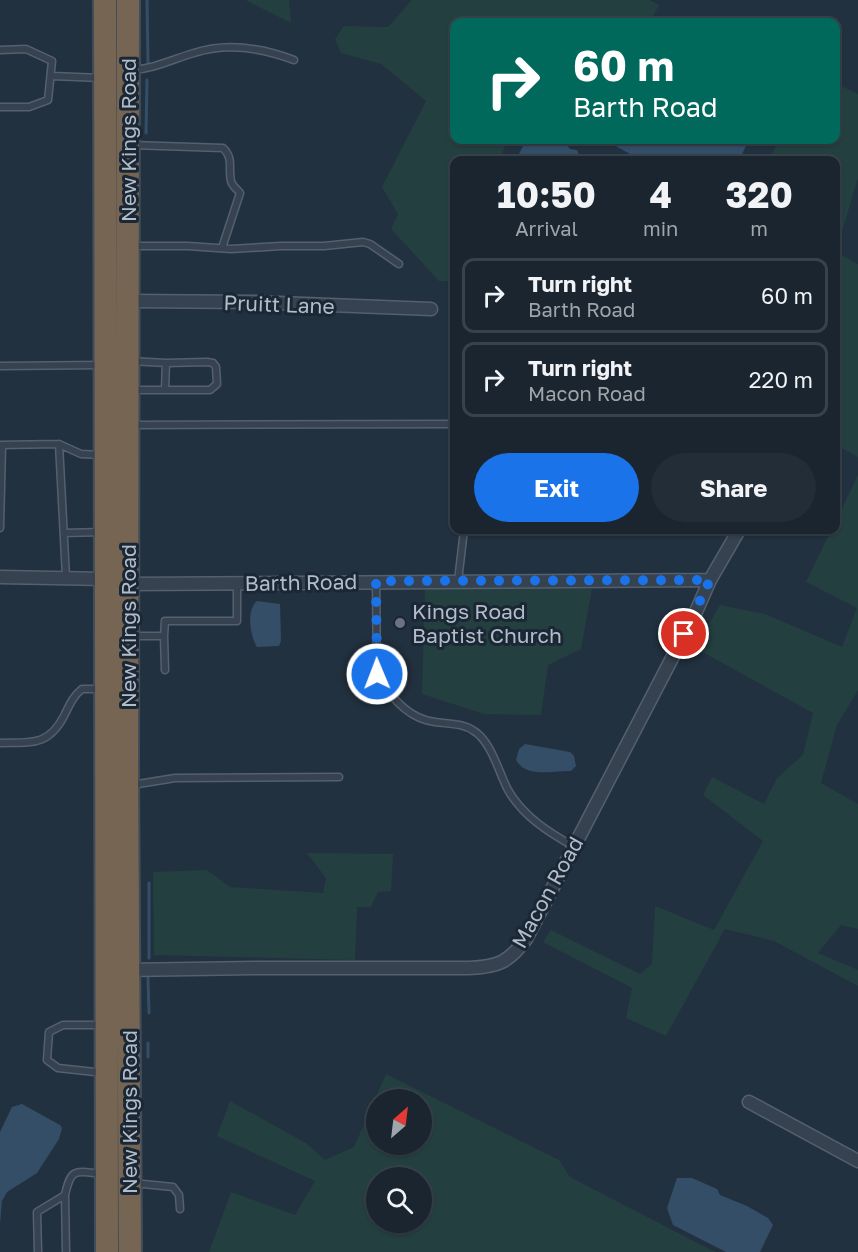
<!DOCTYPE html>
<html lang="en">
<head>
<meta charset="utf-8">
<style>
	:root { --surface:#1a252f; --page:#232d37; --text:#f1f3f6; --muted:#9fa5aa; --line:#38424b; --accent:#1a73e8 }
	body { margin:0; font-family:"Golos Text",sans-serif; background:var(--page); color:var(--text); height:100vh; display:flex; flex-direction:column; font-size:22px; white-space:nowrap }
	* { box-sizing:border-box; margin:0 }
	p { font-size:20px; color:var(--muted) }
	.icon { flex:none; width:33px; height:33px; fill:none; stroke:currentColor; stroke-width:2; stroke-linecap:round; stroke-linejoin:round }
	.map { position:relative; flex:1; overflow:hidden }
	.side { position:absolute; left:450px; top:156px; width:390px; height:378px; display:flex; flex-direction:column; background:var(--surface); border-radius:12px; box-shadow:0 2px 4px #0004,0 0 0 2px var(--line) }
	.side>* { flex:none }
	.hud { position:absolute; left:450px; top:18px; width:390px; height:126px; border-radius:12px; box-shadow:0 2px 4px #0004,0 0 0 2px var(--line); background:#00695c; color:#fff; overflow:hidden }
	.needle { width:39px; rotate:28deg }
	.fabs { position:absolute; left:366px; top:1089px; display:grid; gap:12px }
	.fabs a { display:grid; place-items:center; width:66px; height:66px; border-radius:50%; background:var(--surface); box-shadow:0 2px 4px #0004,0 0 0 2px var(--line); font-size:30px }
	.pin { position:absolute; display:grid; place-items:center; width:51px; height:51px; color:#fff; margin:-26px; border:3px solid #fff; border-radius:50%; box-shadow:0 2px 6px #0007 }
	.me { position:absolute; width:66px; margin:-33px; rotate:359deg; stroke-linejoin:round; filter:drop-shadow(0 0 4px #0008) }
	.turn { display:flex; align-items:center; gap:21px; height:126px; padding:0 24px; font-size:27px }
	.turn .icon { width:78px; height:78px; stroke-width:2.5 }
	.turn b { display:block; font-size:42px; line-height:51px }
	.eta { display:flex; justify-content:space-evenly; align-items:center; height:102px; text-align:center }
	.eta b { font-size:36px; font-weight:700; line-height:42px }
	.action { display:flex; gap:12px; margin-top:auto; padding:12px 24px }
	.action a { flex:1; height:69px; border-radius:36px; background:var(--accent); color:#fff; font-size:24px; font-weight:700; line-height:69px; text-align:center }
	.action a+a { background:var(--page); color:var(--text) }
	ul { padding:0; list-style:none }
	li { display:flex; align-items:center; gap:18px; height:75px; margin:0 12px 9px; padding:0 12px; border:3px solid var(--line); border-radius:12px }
	li div { flex:1 }
	li b { display:block; font-size:22px }
	li em { font-style:normal }
	.map>svg:first-child { display:block }
	.green { fill:#243f40; fill-rule:evenodd }
	.water { fill:#344e68 }
	.lines { fill:none; stroke-linecap:round; stroke-linejoin:round }
	.stream { stroke:#344e68; stroke-width:3 }
	.lane-casing { stroke:#54606d; stroke-width:9 }
	.street-casing { stroke:#54606d; stroke-width:15 }
	.highway-casing { stroke:#414d5a; stroke-width:26 }
	.lane { stroke:#36424f; stroke-width:6 }
	.street { stroke:#36424f; stroke-width:12 }
	.highway { stroke:#766552; stroke-width:22 }
	.route { stroke:#1a73e8; stroke-width:10; stroke-dasharray:0 18 }
	.worship-dot { fill:#6b7280; stroke:#1b2734; stroke-width:2 }
	.labels { text-anchor:middle; dominant-baseline:central; stroke-width:6; stroke-linejoin:round; paint-order:stroke }
	.street-label { font-size:21px; fill:#b2bdca; stroke:#1b2734 }
	.poi-label { font-size:21px; fill:#b2bdca; stroke:#1b2734; text-anchor:start }
</style>
</head>
<body>
<div class="map">
<svg width="858" height="1252" viewBox="0 0 858 1252">
	<rect width="100%" height="100%" fill="#22313f"/>
	<path class="green" d="M247,0h42l2,23 -44,-22z
		M412,0h237l10,5 -9,17h-196v118h54l-9,20h-45v121h-15l-48,-52 7,-15 -16,-27 44,-86 -45,-37 -40,-11 -6,-14 9,-13 44,1z
		M836,78l7,9 15,7v84l-22,74 22,12v193l-22,-12v-285h-67l10,-20h57z
		M858,475v215l-21,35 -16,58 37,21v125l-17,-4 -23,28 40,17v16l-84,-45 -49,-12 -59,107 -40,-18 6,-30 -89,-46 8,-12 89,44 12,-10 3,-58 59,24 49,-89 -60,-46 9,-18 52,27 13,-26 26,-23 10,-42 -118,-65 25,-43 45,9 77,33 15,-39 -51,-26 25,-52h5v-9z
		M425,586l167,3 -11,60 -33,16 -7,50 -57,-1 -62,-20z
		M307,853l86,1 -2,37 -13,1 -7,15h-14l-2,53 -201,-5 -1,-83 54,-2 23,17 93,6 3,-15z
		M386,1074l173,86 11,17 145,75h-506l22,-60 64,23 20,-34 -98,-45 13,-35 76,42 19,17 29,-13zM376,1100h46v44h-46zM376,1178h46v44h-46z"/>
	<path class="water" d="M526,140h37l7,9 7,1 4,9 -65,1z
		M611,140h138l-10,20h-98l-29,-16z
		M257,601l23,3 1,37 -2,5 -22,1c-7,-11 -11,-37 0,-46z
		M525,744l45,8 4,4 2,10 -5,5c-18,-1 -44,8 -55,-11l3,-11z
		M22,1104l38,21 2,3 -3,11 -22,34 -30,19 -5,9 -2,23v-92l12,-25z
		M692,1178l25,11 3,6 27,11 21,12 5,7 -13,27h-34l-53,-27 -6,-17 10,-30z"/>
	<g class="lines">
		<path class="stream" d="M147,0l1,63
			M146,133l1,-53
			M149,958v-75
			M148,978l1,35
			M148,1057v-14"/>
		<defs>
			<path id="lane" d="M0,50l26,-1 26,12 -4,39 -19,7h-29
				M132,70c22,-1 41,-11 62,-17 33,-11 68,-5 100,7
				M52,76l49,2
				M131,145l92,3c11,10 5,21 8,33 1,5 6,8 9,12l-18,55
				M132,246h56l43,3 50,-3h43l39,-4 7,2 29,20
				M130,361l36,2
				M0,366l102,-1
				M132,390h78l7,-6 -1,-17 -3,-4 -6,-1 -41,1 -1,26
				M132,425l322,-1
				M59,444l7,133
				M0,445l59,-1 22,10 21,1
				M0,528l2,-83
				M64,533l38,-1
				M458,581l6,-51
				M376,582l1,92c12,21 31,45 58,48 13,2 28,1 39,9 17,10 25,42 34,59 15,26 40,42 65,56
				M132,636h32l1,34
				M164,636l1,-15h72v-38
				M0,743c30,-1 48,4 64,-27 5,-10 9,-20 18,-27h20
				M132,785l43,-7 164,-1
				M103,1025h-40l-14,7 -2,28 11,8 46,5
				M133,1183l40,4 6,8 1,14
				M65,1195l1,57
				M38,1252l-1,-40 28,-17c6,-28 11,-24 37,-21"/>
			<path id="street" d="M128,301l126,1 177,7
				M0,577l106,2 23,5 581,-4
				M126,970l128,-2h215c29,-1 40,-6 57,-29l169,-325 15,-34 29,-50
				M749,1102l109,59"/>
			<path id="highway" d="M105,0l2,1252
				M128,0l-1,769 3,483"/>
		</defs>
		<use href="#lane" class="lane-casing"/>
		<use href="#street" class="street-casing"/>
		<use href="#highway" class="highway-casing"/>
		<use href="#lane" class="lane"/>
		<use href="#street" class="street"/>
		<use href="#highway" class="highway"/>
	</g>
	<g class="lines">
		<path class="route" d="M377,674l-1,-93 334,-1 -26,54"/>
	</g>
	<circle class="worship-dot" cx="400" cy="623" r="6"/>
	<g class="labels">
		<g class="street-label">
			<text transform="translate(128 140) rotate(-90)">New Kings Road</text>
			<text transform="translate(279 304) rotate(2)">Pruitt Lane</text>
			<text transform="translate(301 582) rotate(-1)">Barth Road</text>
			<text transform="translate(128 626) rotate(-90)">New Kings Road</text>
			<text transform="translate(547 892) rotate(-61)">Macon Road</text>
			<text transform="translate(129 1112) rotate(-90)">New Kings Road</text>
		</g>
		<g class="poi-label">
			<text x="412" y="611">Kings Road<tspan x="412" dy="24">Baptist Church</tspan></text>
		</g>
	</g>
</svg>
<div class="fabs">
<a><svg class="needle" viewBox="-14 -14 28 28"><path d="M0-13l5 13h-10z" fill="#e53935"/><path d="M0 13l5-13h-10z" fill="#9fa5aa"/></svg></a>
<a><svg class="icon" aria-label="search" viewBox="0 0 24 24"><circle cx="10" cy="10" r="6"/><path d="M15 15l6 6"/></svg></a>
</div>
<div class="pin" style="left:684px;top:634px;background:#d93025"><svg class="icon" aria-label="arrive" viewBox="0 0 24 24"><path d="M6 21V4h12l-3 4 3 4H6"/></svg></div>
<svg class="me" style="left:377px;top:674px" viewBox="-20 -20 40 40"><circle r="17" fill="#1a73e8" stroke="#fff" stroke-width="3"/><path d="M0-11L8 9 0 5-8 9z" fill="#fff"/></svg>
<div class="hud">
<div class="turn"><svg class="icon" aria-label="right" viewBox="0 0 24 24"><path d="M7 20v-9h11M14 6l5 5-5 5"/></svg><div><b>60 m</b>Barth Road</div></div>
</div>
<section class="side">
<div class="eta">
<div><b>10:50</b><p>Arrival</p></div>
<div><b>4</b><p>min</p></div>
<div><b>320</b><p>m</p></div>
</div>
<ul>
<li><svg class="icon" aria-label="right" viewBox="0 0 24 24"><path d="M7 20v-9h11M14 6l5 5-5 5"/></svg><div><b>Turn right</b><p>Barth Road</p></div><em>60 m</em></li>
<li><svg class="icon" aria-label="right" viewBox="0 0 24 24"><path d="M7 20v-9h11M14 6l5 5-5 5"/></svg><div><b>Turn right</b><p>Macon Road</p></div><em>220 m</em></li>
</ul>
<div class="action"><a>Exit</a><a>Share</a></div>
</section>
</div>
</body>
</html>
